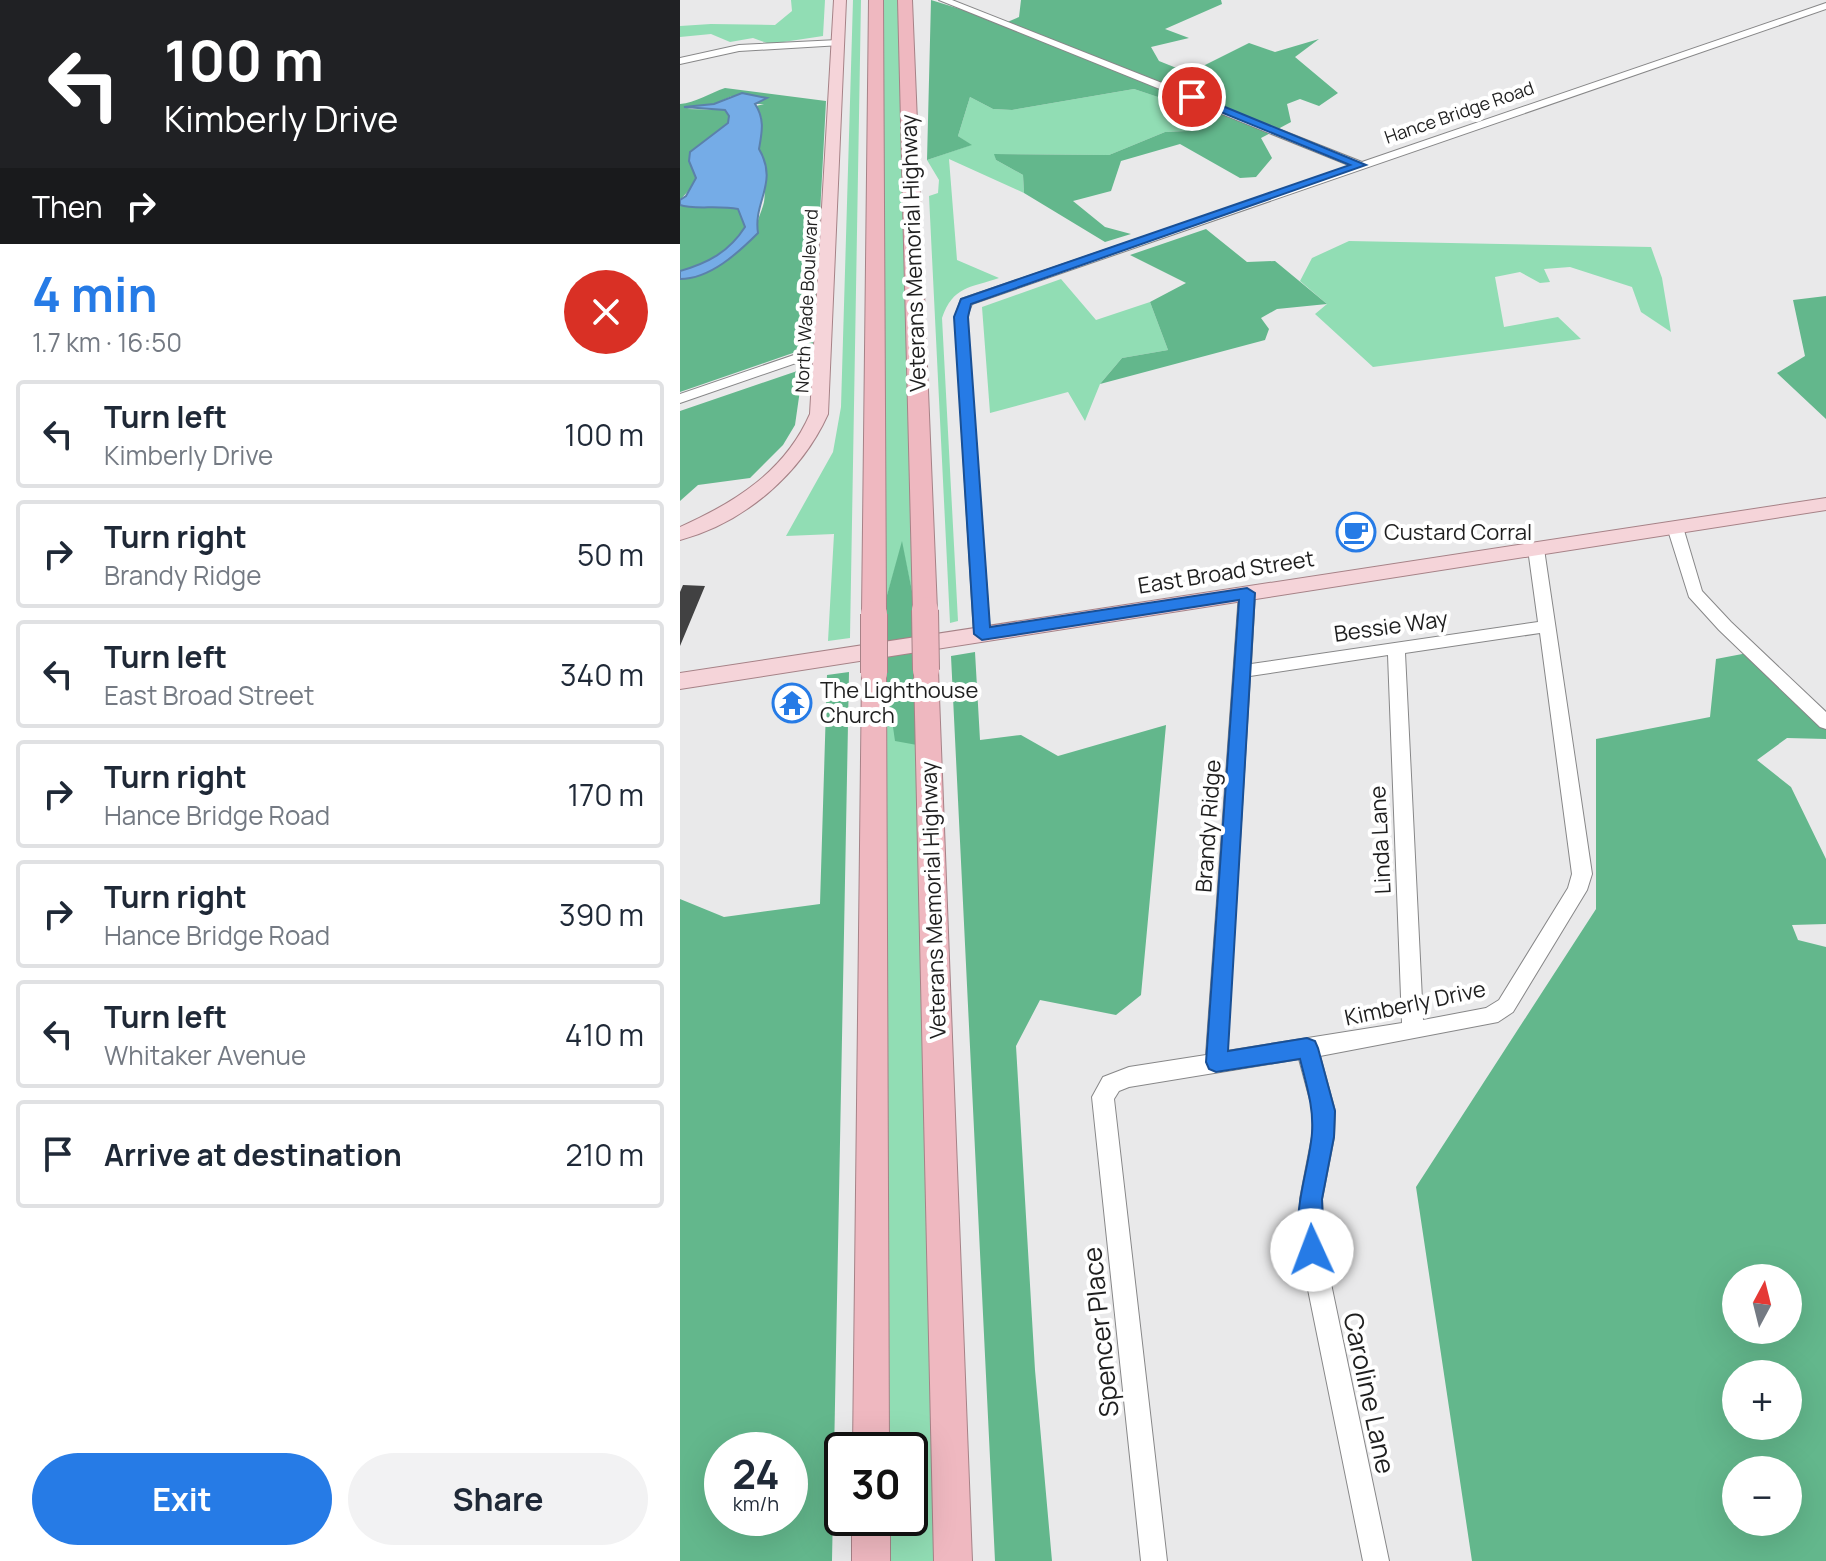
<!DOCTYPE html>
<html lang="en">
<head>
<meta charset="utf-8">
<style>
	:root { --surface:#fff; --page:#f2f2f3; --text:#1f2937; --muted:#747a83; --line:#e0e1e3; --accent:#267be6 }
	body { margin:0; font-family:Manrope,sans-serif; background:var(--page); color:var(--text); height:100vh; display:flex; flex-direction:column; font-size:30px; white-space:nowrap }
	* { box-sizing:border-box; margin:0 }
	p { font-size:26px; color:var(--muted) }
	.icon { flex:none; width:44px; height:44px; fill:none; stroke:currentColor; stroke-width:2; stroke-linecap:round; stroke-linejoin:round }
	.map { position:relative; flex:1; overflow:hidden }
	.side { display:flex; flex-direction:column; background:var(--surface); width:680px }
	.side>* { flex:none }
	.top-card { background:#202124; color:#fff; overflow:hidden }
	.needle { width:52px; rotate:7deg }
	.tools { position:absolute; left:1042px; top:1264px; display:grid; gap:16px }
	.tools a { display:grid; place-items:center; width:80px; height:80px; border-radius:50%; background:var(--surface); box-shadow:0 8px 32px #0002; font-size:40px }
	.speed { position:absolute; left:24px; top:1432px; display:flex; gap:16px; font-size:40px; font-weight:700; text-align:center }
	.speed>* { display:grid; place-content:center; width:104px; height:104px; border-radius:50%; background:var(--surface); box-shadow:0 8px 32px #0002; line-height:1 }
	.speed small { font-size:20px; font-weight:400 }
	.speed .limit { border:4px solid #111; border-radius:12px; background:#fff; color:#111 }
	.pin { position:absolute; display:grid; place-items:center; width:68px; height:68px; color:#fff; margin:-34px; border:4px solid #fff; border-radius:50%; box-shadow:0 2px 8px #0007 }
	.me { position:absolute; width:88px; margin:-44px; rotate:358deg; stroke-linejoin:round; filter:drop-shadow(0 0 6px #0008) }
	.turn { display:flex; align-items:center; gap:28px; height:168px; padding:0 32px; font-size:36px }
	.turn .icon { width:104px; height:104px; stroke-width:2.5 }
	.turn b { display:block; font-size:56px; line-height:68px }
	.then { display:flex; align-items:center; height:76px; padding:0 32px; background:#0003; gap:16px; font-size:30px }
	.round { display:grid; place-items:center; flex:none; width:84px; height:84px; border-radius:42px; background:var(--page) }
	.head { display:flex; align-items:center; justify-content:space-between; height:136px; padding:0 32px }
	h1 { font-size:48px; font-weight:700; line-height:60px; color:var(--accent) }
	.button { display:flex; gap:16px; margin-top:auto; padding:16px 32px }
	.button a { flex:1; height:92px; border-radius:48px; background:var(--accent); color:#fff; font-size:32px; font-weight:700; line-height:92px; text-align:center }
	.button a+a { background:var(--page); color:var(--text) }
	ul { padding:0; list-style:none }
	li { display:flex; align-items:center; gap:24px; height:108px; margin:0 16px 12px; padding:0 16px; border:4px solid var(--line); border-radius:8px }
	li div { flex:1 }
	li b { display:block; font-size:30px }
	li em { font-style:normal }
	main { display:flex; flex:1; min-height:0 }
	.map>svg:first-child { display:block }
	.green { fill:#91ddb4 }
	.forest { fill:#63b78c; fill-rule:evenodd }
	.water { fill:#75ace7; stroke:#5b81ab; stroke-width:2 }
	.building { fill:#414142 }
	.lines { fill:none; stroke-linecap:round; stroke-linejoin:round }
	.minor-casing { stroke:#878788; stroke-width:2 }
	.major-casing { stroke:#a68287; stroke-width:2 }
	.highway-casing { stroke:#a68287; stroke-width:2 }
	.minor { fill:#fff; fill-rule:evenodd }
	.major { fill:#f5d4d9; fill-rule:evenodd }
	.highway { fill:#efb8c0; fill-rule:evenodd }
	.highway-bridge-casing { stroke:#a68287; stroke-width:28; stroke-linecap:butt }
	.highway-bridge { stroke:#efb8c0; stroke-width:26 }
	.route { fill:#267be6; stroke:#195096; stroke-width:2 }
	.labels { text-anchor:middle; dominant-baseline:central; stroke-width:8; stroke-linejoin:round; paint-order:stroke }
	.far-street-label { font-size:18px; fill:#1e1e1e; stroke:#fff }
	.street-label { font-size:22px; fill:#1e1e1e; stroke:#fff }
	.poi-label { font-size:22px; fill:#1e1e1e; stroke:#fff; text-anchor:start }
	.near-street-label { font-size:26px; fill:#1e1e1e; stroke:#fff }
</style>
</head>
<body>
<main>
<section class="side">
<div class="top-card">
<div class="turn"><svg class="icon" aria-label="left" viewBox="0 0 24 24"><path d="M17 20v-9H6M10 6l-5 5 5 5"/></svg><div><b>100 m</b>Kimberly Drive</div></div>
<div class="then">Then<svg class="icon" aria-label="right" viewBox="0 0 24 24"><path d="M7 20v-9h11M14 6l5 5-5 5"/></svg></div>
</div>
<div class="head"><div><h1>4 min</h1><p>1.7 km · 16:50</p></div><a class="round" style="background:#d93025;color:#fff"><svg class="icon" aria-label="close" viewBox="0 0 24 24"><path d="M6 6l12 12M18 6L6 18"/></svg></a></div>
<ul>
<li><svg class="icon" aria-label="left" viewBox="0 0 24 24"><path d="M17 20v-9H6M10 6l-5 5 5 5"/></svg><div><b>Turn left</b><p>Kimberly Drive</p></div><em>100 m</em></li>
<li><svg class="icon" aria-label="right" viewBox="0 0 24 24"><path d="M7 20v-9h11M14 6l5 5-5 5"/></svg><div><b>Turn right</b><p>Brandy Ridge</p></div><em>50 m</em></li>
<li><svg class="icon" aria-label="left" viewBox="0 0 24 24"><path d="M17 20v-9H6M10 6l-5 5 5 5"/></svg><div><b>Turn left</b><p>East Broad Street</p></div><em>340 m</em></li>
<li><svg class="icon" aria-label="right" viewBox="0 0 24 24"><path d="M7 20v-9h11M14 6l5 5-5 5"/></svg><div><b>Turn right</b><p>Hance Bridge Road</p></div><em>170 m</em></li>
<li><svg class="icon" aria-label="right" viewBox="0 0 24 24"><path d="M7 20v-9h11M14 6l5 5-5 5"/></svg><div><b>Turn right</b><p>Hance Bridge Road</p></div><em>390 m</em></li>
<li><svg class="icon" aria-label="left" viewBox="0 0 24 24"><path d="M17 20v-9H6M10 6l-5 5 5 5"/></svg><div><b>Turn left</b><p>Whitaker Avenue</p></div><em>410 m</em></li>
<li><svg class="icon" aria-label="arrive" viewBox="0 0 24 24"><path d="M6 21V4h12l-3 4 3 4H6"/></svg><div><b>Arrive at destination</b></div><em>210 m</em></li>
</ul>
<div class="button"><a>Exit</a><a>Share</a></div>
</section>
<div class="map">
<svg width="1146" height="1561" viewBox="0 0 1146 1561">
	<rect width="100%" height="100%" fill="#e9e9ea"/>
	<path class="green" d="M111,0h34l-2,36 -53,8 -17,-6 -23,4 -19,-8 -31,3v-11l31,-2 64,1 17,-14z
		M173,0h8l-11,638 -22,3 6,-107 -48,2 47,-84 8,-45z
		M200,0h20l16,611 -14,-67 -20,69z
		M454,89l79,26 -26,16 -22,1 -56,23 -114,-1 1,6 27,15 1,18 -75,-34 8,101 42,18c-29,10 -46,8 -57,40l16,303 -8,2 -21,-427 9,-3 1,-13 -12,-20 44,-15 -13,-9 12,-39 23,12 19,1z
		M669,241l302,6 11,31 9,54 -30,-20 -9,-25 -62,-20 -26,2 6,13 -10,1 -20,-11 -25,5 9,50 54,-10 23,22 -208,28 -58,-53 12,-10 -27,-23 12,-23z
		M381,279l35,41 54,-18 18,48 -46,8 -22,26 -15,37 -17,-29 -78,21 -8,-106z
		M204,668l32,77 29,816h-64v-43h29v-68h-29z"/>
	<path class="forest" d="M251,0l74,23 14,-6 2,-17h200l1,4 -57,25 24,9 -38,9 8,14 30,12 60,-30 26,9 44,-13 -24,18 43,36 -19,13 -19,-7 -13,5 4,18 -30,16 11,20 -16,19 -16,1 -60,-34 -59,17 -10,30 -38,10 32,26 26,7 -26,8 -81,-49 -1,-18 -27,-15 -2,-6 115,1 56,-23 22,-1 25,-16 -78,-26 -122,21 -19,-1 -23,-12 -12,39 14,9 -45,15z
		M45,88l101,13 -13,245 -133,46v-113c30,0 58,-26 77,-46 -1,-14 4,-18 7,-31 3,-16 -6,-36 -5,-52 0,-17 8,-29 -3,-44l8,-2h-9l-23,-8 -18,8 -27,5 38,1 4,6 -1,7 -38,29 -1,9 7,17 -4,9 -12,13v-96c15,-1 30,-11 45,-16z
		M0,205c13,5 39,0 58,4l7,18c-16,25 -37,36 -65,44z
		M526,229l41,33 28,-1 52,43 -50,5 -16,9 8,11 -4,11 -165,44 22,-26 46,-8 -18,-48 36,-19 -56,-28z
		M1146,296v123l-49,-46 28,-17 -12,-56z
		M123,369l-8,56 -12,20 -33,33 -52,7 -18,16v-90z
		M222,541l14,70 2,26 -35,7 -1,-31z
		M237,651v94l-22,-4 -12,-84z
		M1078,651l68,69v19l-39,-1 -30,22 34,27 35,72v65l-34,1 6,15 28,7v614h-354l-56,-374 180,-278v-170l114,-22 6,-58zM1056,1278h52v52h-52zM1056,1374h52v52h-52zM1056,1470h52v52h-52z
		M295,652l5,88 41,-5 37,21 108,-31 -25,270 -25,20 -76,-15 -24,46 19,324 17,191h-57l-44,-905z
		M169,672l-17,889h-152v-662l44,18 96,-13 7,-229zM42,1450h68v68h-68z"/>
	<path class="water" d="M62,93l25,5 -12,6c10,15 7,28 4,45 20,34 -6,52 -1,84 -20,20 -48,46 -78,46v-8c28,-8 49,-19 65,-44l-7,-18c-19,-4 -46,1 -58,-4v-5l6,-4 10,-18 -7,-17 1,-9 38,-29 1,-7 -4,-6 -41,-3 30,-3z"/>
	<path class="building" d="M3,585l22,1 -25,60v-54z
		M127,691l-3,21 -12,1v-8l-12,2v-12z"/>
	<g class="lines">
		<defs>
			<path id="minor" d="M259,0h13l410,162 464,-159v6l-854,295 -5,13 23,317 -8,6 -8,-6 -19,-317 6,-18 390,-133z
				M158,40l5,3 -2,2 -102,6 -59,13v-6l59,-13z
				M143,345l7,4 -2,3 -148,51v-9z
				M995,522l8,5 19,64 29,31 95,90v17l-6,-2 -101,-97 -30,-33 -22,-70z
				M856,544l8,5 48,325 -5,16 -74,122 -15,10 -178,34 15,55 -1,26 -12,62 2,51 65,311h-26l-63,-311v-51l12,-62 1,-26 -14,-52 -170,28 -10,4 -5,8 53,462h-26l-49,-464 11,-20 26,-10 77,-12 33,-462 8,-5 8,5 -4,71 287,-42 -10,-73zM860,633l32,241 -4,14 -69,112 -13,8 -63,12 -18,-367zM708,655l14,368 -175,28 23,-375z"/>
			<path id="major" d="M154,0h12l-18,414c-27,60 -84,109 -148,126v-13c56,-25 105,-56 130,-113z
				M1146,498v12l-1146,179v-16z"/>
			<path id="highway" d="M189,0h14l3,614 -4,6h-16l-4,-6z
				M218,0h14l25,610 -4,6h-16l-4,-6z
				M246,661l9,3 3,6 34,891h-38l-20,-891 3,-6z
				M194,664l9,3 3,6 3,777h-36l9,-777 3,-6z
				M172,1518h38v43h-38z"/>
		</defs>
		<use href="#minor" class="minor-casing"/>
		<use href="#major" class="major-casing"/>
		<use href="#highway" class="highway-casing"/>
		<use href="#minor" class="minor"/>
		<use href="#major" class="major"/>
		<use href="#highway" class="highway"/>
		<defs>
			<path id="highway-bridge" d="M245,610l1,60
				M194,614v59"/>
		</defs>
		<use href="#highway-bridge" class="highway-bridge-casing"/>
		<use href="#highway-bridge" class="highway-bridge"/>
	</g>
	<path class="route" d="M509,95h7l170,70 -395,139 -3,13 22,310 257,-39 8,5 -27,458 79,-13 8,3 3,7 17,63 -1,26 -12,62 2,51 -3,8 -9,4 -8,-4c-16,-40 5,-85 8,-125 2,-26 -6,-49 -12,-74l-84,13 -7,-3 -3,-7 33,-462 -257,40 -8,-6 -20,-317 7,-18 389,-134 -161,-66z"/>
	<defs>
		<symbol id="cafe-ring" viewBox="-11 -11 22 22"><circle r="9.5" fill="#fff" stroke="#267be6" stroke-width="1.5"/><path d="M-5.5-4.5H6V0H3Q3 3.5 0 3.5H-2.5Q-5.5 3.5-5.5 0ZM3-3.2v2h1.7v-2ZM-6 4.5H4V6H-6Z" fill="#267be6"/></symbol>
		<symbol id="temple-ring" viewBox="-11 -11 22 22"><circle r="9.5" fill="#fff" stroke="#267be6" stroke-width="1.5"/><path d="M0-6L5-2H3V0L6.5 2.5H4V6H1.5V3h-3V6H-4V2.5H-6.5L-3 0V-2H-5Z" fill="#267be6"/></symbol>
	</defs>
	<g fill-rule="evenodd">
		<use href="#cafe-ring" x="654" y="510" width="44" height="44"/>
		<use href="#temple-ring" x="90" y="681" width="44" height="44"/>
	</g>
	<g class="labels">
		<g class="far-street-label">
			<text transform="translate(779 112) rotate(-19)">Hance Bridge Road</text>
			<text transform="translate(126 301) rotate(-87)">North Wade Boulevard</text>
		</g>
		<g class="street-label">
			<text transform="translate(233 253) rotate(-92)">Veterans Memorial Highway</text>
			<text transform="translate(546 572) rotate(-9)">East Broad Street</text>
			<text transform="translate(711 626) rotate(-8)">Bessie Way</text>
			<text transform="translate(528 826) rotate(-86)">Brandy Ridge</text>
			<text transform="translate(700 840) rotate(-93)">Linda Lane</text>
			<text transform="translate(253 900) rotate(-92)">Veterans Memorial Highway</text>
			<text transform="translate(735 1003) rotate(-12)">Kimberly Drive</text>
		</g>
		<g class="poi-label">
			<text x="704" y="532">Custard Corral</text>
			<text x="140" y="690">The Lighthouse<tspan x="140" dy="25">Church</tspan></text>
		</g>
		<g class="near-street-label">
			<text transform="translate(420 1332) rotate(-96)">Spencer Place</text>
			<text transform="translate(690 1393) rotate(78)">Caroline Lane</text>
		</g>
	</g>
</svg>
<div class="tools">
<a><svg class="needle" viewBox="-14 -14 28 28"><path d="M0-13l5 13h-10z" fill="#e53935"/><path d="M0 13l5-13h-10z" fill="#747a83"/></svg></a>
<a>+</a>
<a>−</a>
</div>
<div class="speed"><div>24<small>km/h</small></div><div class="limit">30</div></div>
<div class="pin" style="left:512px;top:97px;background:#d93025"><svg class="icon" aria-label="arrive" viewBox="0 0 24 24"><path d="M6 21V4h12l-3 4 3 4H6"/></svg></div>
<svg class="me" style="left:632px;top:1250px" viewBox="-20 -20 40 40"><circle r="19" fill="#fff"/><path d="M0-13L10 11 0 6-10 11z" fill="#267be6"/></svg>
</div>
</main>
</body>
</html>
